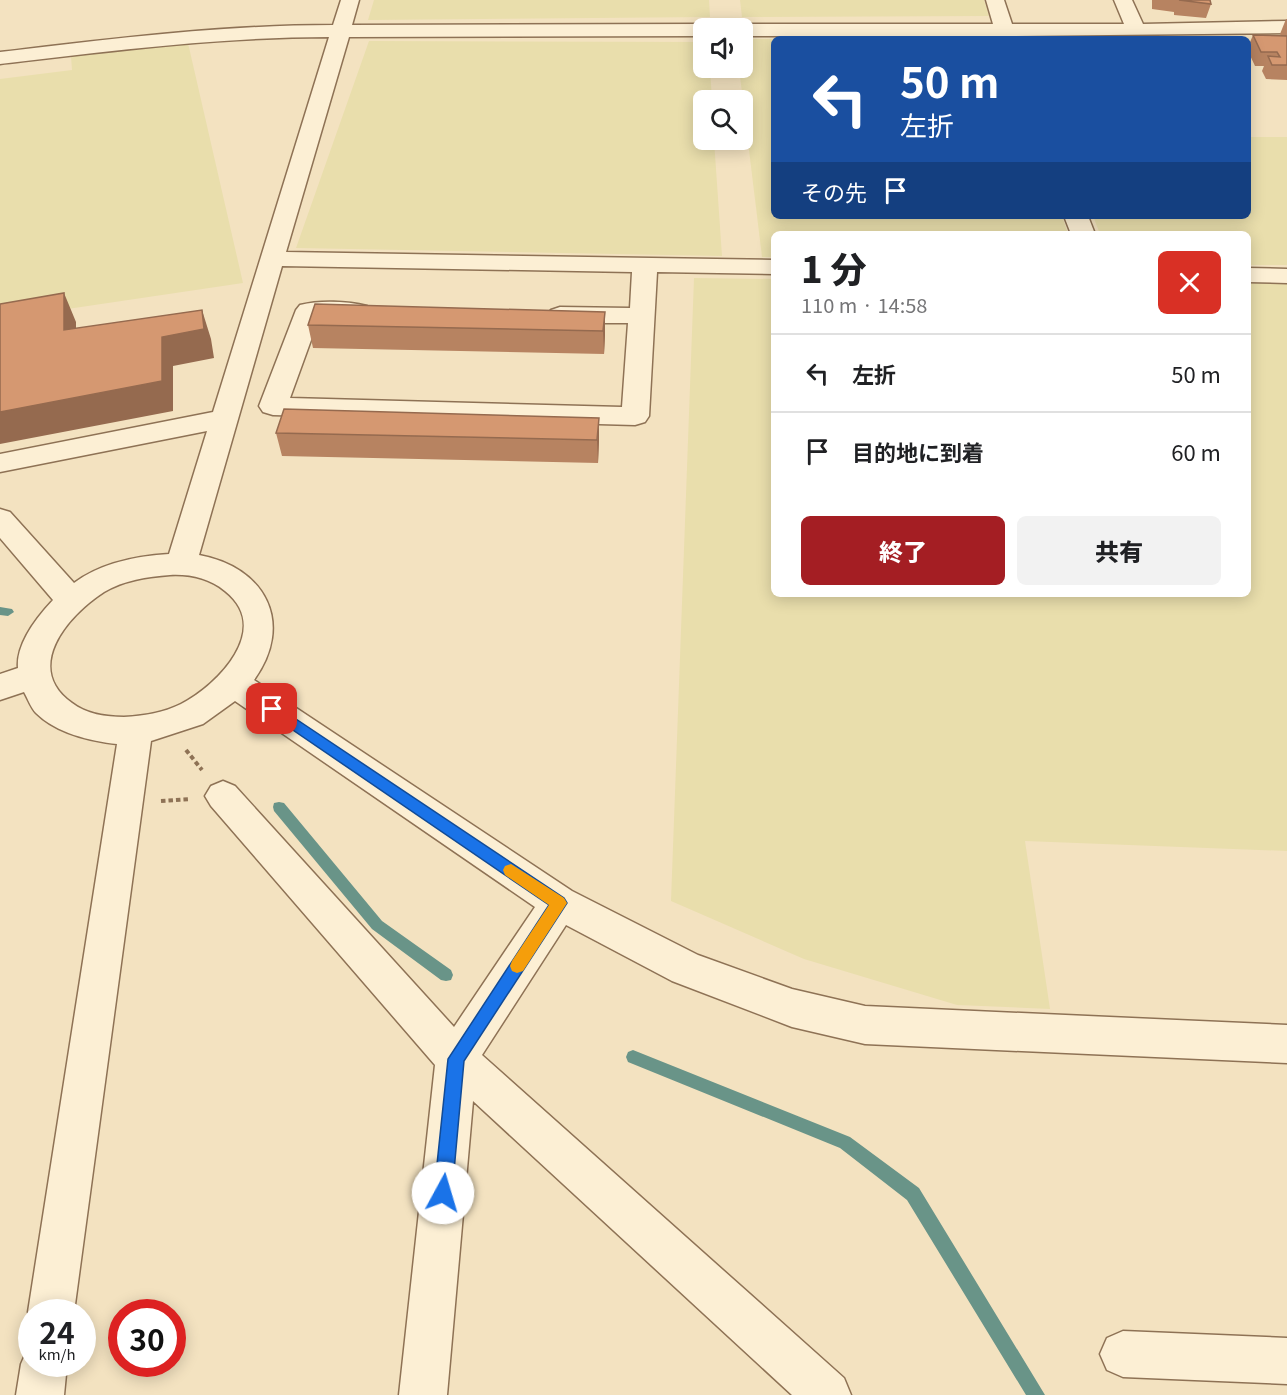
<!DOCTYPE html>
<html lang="ja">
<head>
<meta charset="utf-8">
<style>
	:root { --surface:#fff; --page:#f2f2f2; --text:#202124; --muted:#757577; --line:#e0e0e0; --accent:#a41e23 }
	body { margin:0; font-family:Georgia,"Noto Sans JP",serif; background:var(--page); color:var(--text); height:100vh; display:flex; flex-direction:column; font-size:22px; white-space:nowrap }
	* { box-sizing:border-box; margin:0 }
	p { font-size:20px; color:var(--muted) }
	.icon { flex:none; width:33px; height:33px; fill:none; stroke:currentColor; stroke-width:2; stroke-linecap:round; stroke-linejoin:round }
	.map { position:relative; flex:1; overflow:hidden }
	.drawer { position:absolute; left:771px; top:231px; width:480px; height:366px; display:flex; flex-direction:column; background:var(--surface); border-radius:9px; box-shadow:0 3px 15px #0003 }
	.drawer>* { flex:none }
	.banner { position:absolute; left:771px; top:36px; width:480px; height:183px; border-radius:9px; box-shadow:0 3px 15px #0003; background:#1a4fa0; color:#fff; overflow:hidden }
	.fabs { position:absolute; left:693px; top:18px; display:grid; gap:12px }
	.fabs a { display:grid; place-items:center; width:60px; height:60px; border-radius:9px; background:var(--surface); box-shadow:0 3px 15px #0003; font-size:30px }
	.speed { position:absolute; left:18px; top:1299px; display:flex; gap:12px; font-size:30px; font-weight:700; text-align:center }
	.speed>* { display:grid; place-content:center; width:78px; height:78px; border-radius:50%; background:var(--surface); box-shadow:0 3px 15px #0003; line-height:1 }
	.speed small { font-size:15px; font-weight:400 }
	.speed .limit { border:9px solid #d22; background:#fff; color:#111 }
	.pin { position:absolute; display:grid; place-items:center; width:51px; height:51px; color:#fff; margin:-26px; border-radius:12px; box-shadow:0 3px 9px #0006 }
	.me { position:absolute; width:66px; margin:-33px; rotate:6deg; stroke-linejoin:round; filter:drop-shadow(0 0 4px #0008) }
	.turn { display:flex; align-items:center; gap:21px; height:126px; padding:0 30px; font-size:27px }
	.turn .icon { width:78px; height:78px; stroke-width:2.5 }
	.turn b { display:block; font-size:42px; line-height:51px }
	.then { display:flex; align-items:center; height:57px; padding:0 30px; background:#0003; gap:12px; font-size:22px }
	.round { display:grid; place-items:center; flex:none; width:63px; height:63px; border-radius:9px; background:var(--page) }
	.overview { display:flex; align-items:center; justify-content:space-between; height:102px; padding:0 30px }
	h1 { font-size:36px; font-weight:800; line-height:45px }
	.cta { display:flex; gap:12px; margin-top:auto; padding:12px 30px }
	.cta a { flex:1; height:69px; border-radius:9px; background:var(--accent); color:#fff; font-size:24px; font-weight:800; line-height:69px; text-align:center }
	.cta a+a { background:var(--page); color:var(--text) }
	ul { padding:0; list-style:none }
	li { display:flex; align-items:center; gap:18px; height:78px; padding:0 30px; border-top:2px solid var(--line) }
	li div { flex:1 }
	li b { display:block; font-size:22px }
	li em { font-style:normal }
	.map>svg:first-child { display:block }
	.farmland { fill:#e9deac }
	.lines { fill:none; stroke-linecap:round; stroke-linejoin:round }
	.stream { fill:#699488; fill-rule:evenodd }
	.minor-casing { stroke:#8e7255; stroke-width:3 }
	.path { stroke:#8e7255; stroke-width:4; stroke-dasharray:4.5 3; stroke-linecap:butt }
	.minor { fill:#fcefd4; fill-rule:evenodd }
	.wall { fill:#b78361 }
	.shaded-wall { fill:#956a4f }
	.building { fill:#d59871; stroke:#956a4f; stroke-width:1.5 }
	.route { fill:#1a73e8; stroke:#114b97; stroke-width:1.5 }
	.slow { fill:#f59e0b }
</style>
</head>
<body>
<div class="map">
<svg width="1287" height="1395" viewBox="0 0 1287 1395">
	<rect width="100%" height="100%" fill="#f3e2c0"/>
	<path class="farmland" d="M374,0h335l1,17 -342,3z
		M740,0h244l5,16 -247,1z
		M743,39h45h-14v177h288l6,18h-294v23h-12l-23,-189h3z
		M369,41l334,1 1,26h6l2,32h-8v40h10l8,116 -426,-8z
		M188,43l55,240 -243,36v-240l72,-9 -1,-14z
		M1248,137h39v128h-39v-31h-148l-7,-18h155z
		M694,278l80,1v315h474v-311l39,1v567l-262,-10 25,168 -93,-4 -153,-46 -133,-58z"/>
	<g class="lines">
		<path class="stream" d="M0,607l12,2 2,3 -6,4 -8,-1z
			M279,802l5,1 98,118 69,49 2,5 -2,5 -5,1 -5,-1 -69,-51 -98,-118 -1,-4 1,-4z
			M633,1050l217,87 69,51 126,207h-19l-119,-195 -67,-52 -212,-86 -2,-5 2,-5z"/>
		<defs>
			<path id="minor" d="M341,0h18l-7,25 352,-1 9,4h-9v8l-355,1 -63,215 488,8v14l-117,-2 -8,144 -4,6 -10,3 -362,-10 -10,-3 -4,-6 37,-96 4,-5c20,-5 47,-4 67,1l4,5 -4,5 -9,3 -39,-1 -29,80 332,9 6,-84h-68l-9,-3 -4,-5 4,-5 9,-3 70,1 2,-36 -350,-6 -83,289c66,12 96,68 55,125l318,211 126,64 94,34 73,17 422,19v38l-422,-19 -73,-17 -120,-46 -106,-56 -84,130 362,323 7,17h-59l-319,-294 -26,294h-48l36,-330 -224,-259 -6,-10 6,-10 12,-5 12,5 219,241 81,-120 -300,-206 -32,23 -52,17 -77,571h-42v8l-4,-8 89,-568c-27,-3 -61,-11 -81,-31 -5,-5 -8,-14 -12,-21l-24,8v-26l18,-6c-2,-24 19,-51 35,-68l-53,-62v-29l10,3 64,71c27,-20 62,-27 95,-29l38,-123 -207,41v-18l213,-42 116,-375c-110,0 -219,14 -329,27v-12c111,-13 221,-27 333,-27zM170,575c20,-1 39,3 55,16 48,38 -7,94 -44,113 -18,9 -38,12 -57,13 -18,0 -38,-3 -52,-14 -49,-35 -5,-87 32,-111 20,-12 43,-15 66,-17z
				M986,0h18l8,24h112l-10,-24h18l11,24 144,-3v12l-271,3 1,3h-20l-1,-3h-254v-8h-9l9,-4h251z
				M1064,216h24l7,18h-24z
				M1248,268l39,1v14l-39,-1z
				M1123,1331l164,7v46l-164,-7 -16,-7 -7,-16 7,-16z
				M32,1346v18h35l-3,31h-48l5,-31 7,-16z"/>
		</defs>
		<use href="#minor" class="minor-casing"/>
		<path class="path" d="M186,750l16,20
			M161,801l29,-2"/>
		<use href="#minor" class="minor"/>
	</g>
	<path class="wall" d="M1152,0h58l1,4 -5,14 -32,-3v-3l-22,-3z
		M1286,19h1v61l-21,-1 -4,-8 2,-5h-9l-7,-15v-4l5,-12 28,1 -1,-2z
		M605,312v23l-1,19 -291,-6 -5,-23z
		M276,433l323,7 -1,23 -316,-7z"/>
	<path class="shaded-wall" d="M64,293l12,29v37l-12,-29z
		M202,310l9,29 3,19 -41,8v45l-173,33v-32l162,-75z
		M605,312v23l-1,19 -1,-23z
		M599,418v22l-1,23 -1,-23z"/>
	<path class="building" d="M1179,0h31l1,4z
		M1253,35l34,1v29h-15l-4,-9 12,1 -3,-5h-16z
		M64,293v37l138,-20 2,19 -42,8v44l-162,31v-108z
		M315,304l290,8 -2,19 -295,-6z
		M284,409l315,9 -2,22 -321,-7z"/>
	<path class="route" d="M272,703l292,195 3,5 -103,158 -12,132 -3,7 -6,2 -6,-2 -3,-7 14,-134 101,-154 -281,-192 -2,-4z"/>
	<path class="slow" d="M511,864l53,34 3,5 -44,68 -6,2 -5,-2 -2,-5 2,-5 37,-56 -44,-30 -2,-5 2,-4z"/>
</svg>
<div class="fabs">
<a><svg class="icon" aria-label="sound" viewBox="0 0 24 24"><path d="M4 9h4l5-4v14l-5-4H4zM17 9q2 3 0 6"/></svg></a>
<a><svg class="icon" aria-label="search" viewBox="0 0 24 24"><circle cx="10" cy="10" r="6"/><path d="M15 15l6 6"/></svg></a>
</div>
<div class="speed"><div>24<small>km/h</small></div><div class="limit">30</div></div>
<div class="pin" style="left:272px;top:709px;background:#d93025"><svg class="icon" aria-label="arrive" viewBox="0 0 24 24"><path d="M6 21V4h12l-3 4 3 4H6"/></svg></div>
<svg class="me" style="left:443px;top:1193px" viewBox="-20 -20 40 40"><circle r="19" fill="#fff"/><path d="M0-13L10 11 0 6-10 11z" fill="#1a73e8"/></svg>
<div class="banner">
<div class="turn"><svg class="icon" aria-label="left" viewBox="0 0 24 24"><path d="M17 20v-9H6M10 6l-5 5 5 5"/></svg><div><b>50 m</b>左折</div></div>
<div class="then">その先<svg class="icon" aria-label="arrive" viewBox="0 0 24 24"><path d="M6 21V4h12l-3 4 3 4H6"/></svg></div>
</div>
<section class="drawer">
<div class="overview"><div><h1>1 分</h1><p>110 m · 14:58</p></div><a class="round" style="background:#d93025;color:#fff"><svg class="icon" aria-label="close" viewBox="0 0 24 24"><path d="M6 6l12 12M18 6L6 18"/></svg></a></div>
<ul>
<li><svg class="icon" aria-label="left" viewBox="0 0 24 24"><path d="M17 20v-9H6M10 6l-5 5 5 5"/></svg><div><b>左折</b></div><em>50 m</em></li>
<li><svg class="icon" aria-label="arrive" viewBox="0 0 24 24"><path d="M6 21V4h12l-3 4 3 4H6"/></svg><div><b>目的地に到着</b></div><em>60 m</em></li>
</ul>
<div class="cta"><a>終了</a><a>共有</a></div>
</section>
</div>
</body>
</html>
